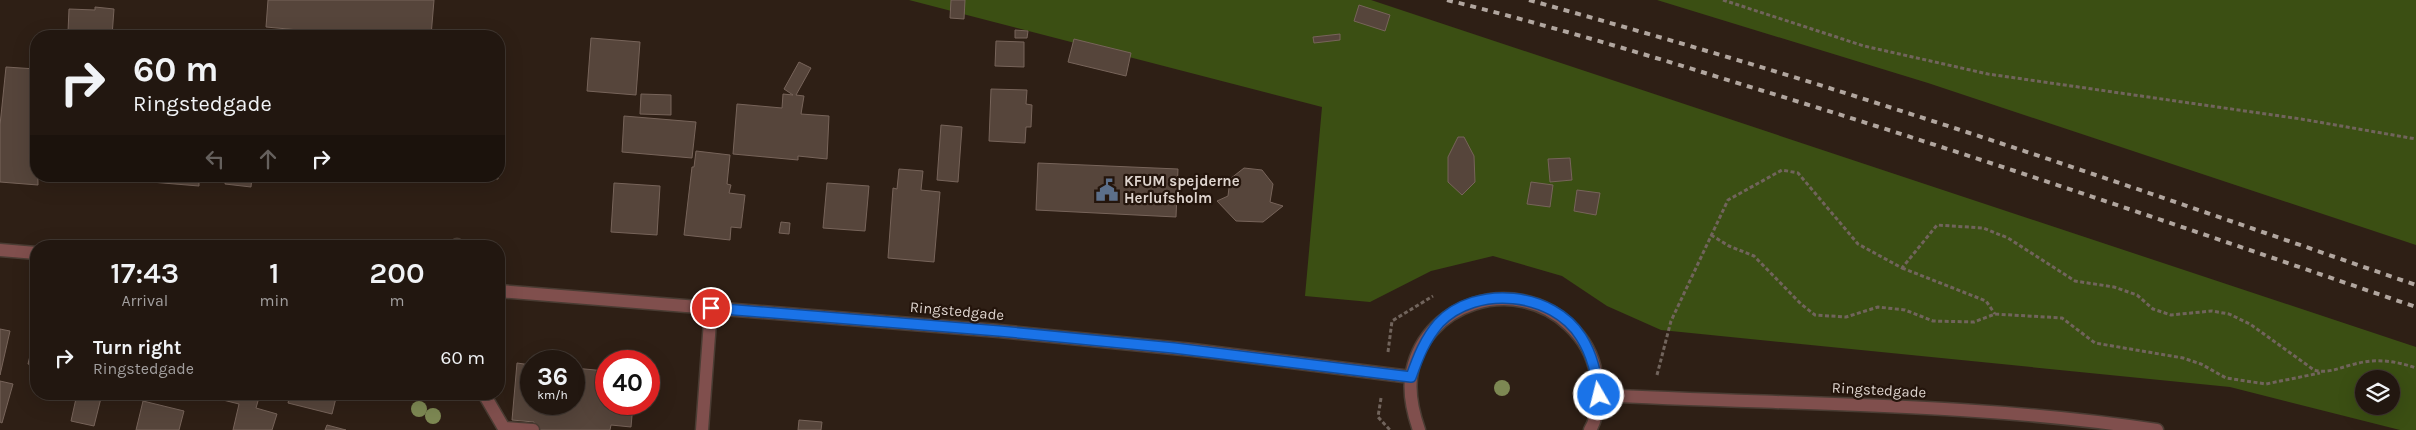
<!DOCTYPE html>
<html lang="en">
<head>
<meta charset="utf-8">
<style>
	:root { --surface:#221710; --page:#2e241e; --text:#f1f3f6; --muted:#a29f9f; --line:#3f3630 }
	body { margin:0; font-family:Karla,sans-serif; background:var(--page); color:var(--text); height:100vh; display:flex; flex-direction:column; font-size:19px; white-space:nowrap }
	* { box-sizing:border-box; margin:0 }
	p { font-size:16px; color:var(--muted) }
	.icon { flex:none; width:28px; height:28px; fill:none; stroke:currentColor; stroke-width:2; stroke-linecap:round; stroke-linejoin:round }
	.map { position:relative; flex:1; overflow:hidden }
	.side { position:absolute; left:30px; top:240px; width:475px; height:160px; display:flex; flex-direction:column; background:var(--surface); border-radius:20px; box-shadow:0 5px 20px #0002,0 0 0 1px var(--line) }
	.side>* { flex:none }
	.guide { position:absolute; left:30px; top:30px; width:475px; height:152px; border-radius:20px; box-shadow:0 5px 20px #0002,0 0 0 1px var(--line); background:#221710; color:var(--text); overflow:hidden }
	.tools { position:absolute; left:2355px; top:370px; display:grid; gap:10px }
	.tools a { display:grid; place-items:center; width:45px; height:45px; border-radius:50%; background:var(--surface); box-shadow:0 5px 20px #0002,0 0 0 1px var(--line); font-size:25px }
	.speed { position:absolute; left:520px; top:350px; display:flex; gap:10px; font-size:25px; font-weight:700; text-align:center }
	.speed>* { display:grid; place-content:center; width:65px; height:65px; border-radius:50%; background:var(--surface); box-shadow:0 5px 20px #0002,0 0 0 1px var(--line); line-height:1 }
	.speed small { font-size:12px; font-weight:400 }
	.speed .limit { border:8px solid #d22; background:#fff; color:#111 }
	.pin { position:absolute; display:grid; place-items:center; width:42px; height:42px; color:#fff; margin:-21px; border:2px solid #fff; border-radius:50%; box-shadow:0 1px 5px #0007 }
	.me { position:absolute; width:55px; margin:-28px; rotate:352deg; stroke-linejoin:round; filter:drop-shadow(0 0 4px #0008) }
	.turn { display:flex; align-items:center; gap:18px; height:105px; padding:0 20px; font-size:22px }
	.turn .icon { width:65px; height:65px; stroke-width:2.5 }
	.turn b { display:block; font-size:35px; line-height:42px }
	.lanes { display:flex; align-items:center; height:48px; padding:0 20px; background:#0003; justify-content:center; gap:25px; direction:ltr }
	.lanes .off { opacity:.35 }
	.eta { display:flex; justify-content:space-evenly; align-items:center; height:85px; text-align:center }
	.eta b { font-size:30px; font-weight:600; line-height:35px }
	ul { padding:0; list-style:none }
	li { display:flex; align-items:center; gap:15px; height:65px; padding:0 20px }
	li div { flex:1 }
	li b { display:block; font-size:19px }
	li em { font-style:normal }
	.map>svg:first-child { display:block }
	.green { fill:#3b4f13; fill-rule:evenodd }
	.building { fill:#56453b; stroke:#77645a }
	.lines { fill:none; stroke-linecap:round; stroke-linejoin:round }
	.service-casing { stroke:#4a3c33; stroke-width:15 }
	.tertiary-casing { stroke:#4a3c33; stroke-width:15 }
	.path { stroke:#71645c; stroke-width:3; stroke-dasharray:4 2.5; stroke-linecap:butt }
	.service { stroke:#804f4d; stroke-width:12 }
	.tertiary { stroke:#804f4d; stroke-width:12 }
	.rail { stroke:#b1a69f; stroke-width:4; stroke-dasharray:6 6; stroke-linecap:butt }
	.tree { fill:#7d8853 }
	.route-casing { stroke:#114b97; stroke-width:12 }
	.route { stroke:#1a73e8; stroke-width:9 }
	.labels { text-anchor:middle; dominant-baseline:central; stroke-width:4.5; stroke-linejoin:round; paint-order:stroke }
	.poi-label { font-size:15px; font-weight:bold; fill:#ded4ce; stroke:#24150c; text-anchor:start }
	.street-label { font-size:15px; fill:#ded4ce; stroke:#24150c }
</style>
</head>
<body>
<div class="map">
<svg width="2416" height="430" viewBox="0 0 2416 430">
	<rect width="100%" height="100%" fill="#2e1f15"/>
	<path class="green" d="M909,0h462l1045,347v83h-16l-170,-43 -569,-57 -54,-24 -45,-30 -69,-20 -62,15 -61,31 -65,-6 17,-189zM2364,379h27v27h-27z
		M1657,0h759v245l-488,-162z"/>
	<path class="building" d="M268,0h166l-3,36h-110v-4l-55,-5z
		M951,0h14l-1,19 -14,-1z
		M1359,5l31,10 -5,16 -31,-10z
		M95,7l19,2 -2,27h-18v-2l-26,-2 1,-23 26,1z
		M1015,30l13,1 -1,7h-12z
		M1340,34v6l-26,3 -1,-6z
		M591,38l49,4 -4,53 -49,-4z
		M1074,39l57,14 -5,23 -58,-14z
		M996,41l28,1v25l-29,-1z
		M799,62l12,6 -15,27 8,1 -3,18 28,2 -2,43 -29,-3v4l-65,-6 4,-50 45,4 1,-14 10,1 -9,-6z
		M6,67l30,2 2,116 -38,-3v-57z
		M991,89l36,1 -1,14 6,1 -1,22h-5l-1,16 -36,-2z
		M641,94l30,1v20l-31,-1z
		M624,116l72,6 -4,36 -70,-6z
		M941,125l21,2 -4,55 -21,-2z
		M1458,137h6l10,19 1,26 -13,13 -14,-13v-25z
		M696,151l34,4 -3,29 4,1 -2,8 16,2 -4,33 -10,-1 -1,13 -46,-5 8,-68h2z
		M1570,158l2,22 -22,2 -2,-23z
		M1038,163l140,6 -2,48 -140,-7z
		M1244,168l18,2 11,14 -3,18 13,4 -20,16 -27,-1 -19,-20 11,-5 2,-17z
		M899,169l24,2 -2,19 19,2 -6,70 -46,-4 5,-70 4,1z
		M151,176h48v10l-48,-4z
		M226,176h26l-1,11 -26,-3z
		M485,176h13v3l-14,-1z
		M1531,182l22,3 -3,22 -23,-3z
		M614,183l46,3 -3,49 -46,-3z
		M827,183l42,3 -4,45 -42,-3z
		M1577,190l23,3 -4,22 -22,-4z
		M781,222l9,1 -1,11 -10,-1z
		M0,329l10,2 -10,44z
		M36,331v35l-8,-2z
		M517,363l14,2v39h43v-36l32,3v33h27l-2,23 -20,-2 -1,5h-77l1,-8 -22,-2z
		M0,381l13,3 -11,39 -2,-1z
		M77,394h25l-8,32 -23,-5z
		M207,394h53l-4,14 21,6 -5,16h-39l6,-26 -32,-8z
		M290,394h47l-5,20 -44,-11z
		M143,401l41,10 -5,19h-43z
		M799,420l23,2 -1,8h-23z
		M327,425l19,5h-21z"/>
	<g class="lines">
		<defs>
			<path id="service" d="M457,246v-1
				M484,394l21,36
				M505,428l28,2
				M702,430l9,-122"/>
			<path id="tertiary" d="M0,250l36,3
				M499,291l500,40 194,19 218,27
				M1599,395c186,10 373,7 558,35
				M1419,430c-6,-17 -10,-34 -8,-52 10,-76 105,-104 158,-53 14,13 24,30 27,49 2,18 4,40 -6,56"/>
		</defs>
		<use href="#service" class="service-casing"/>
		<use href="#tertiary" class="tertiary-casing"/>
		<path class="path" d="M1723,0l141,46 124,28 313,45 115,20
			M1711,235l18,11 25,10 47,48 14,11 31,2 32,-10 27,3 28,11 41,1 21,-8 67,4 33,25 88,15 18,6 25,14 40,6 54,-11
			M1902,268l84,33 9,13
			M1388,352l4,-31 41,-25
			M1657,375l14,-54 57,-121 54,-30 16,3 60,71 44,24 35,-43 46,3 25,10 67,43 39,6 23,8 16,14 18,6 41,-4 17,3 21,10 64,46c15,4 27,-3 41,-6 21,-6 41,-3 61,4
			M1381,398l-3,19 12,13"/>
		<use href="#service" class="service"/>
		<use href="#tertiary" class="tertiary"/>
		<path class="rail" d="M1447,0c101,25 201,55 300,86 225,68 447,145 669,221
			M1529,0c121,34 243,69 363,108 176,56 350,117 524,177"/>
	</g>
	<g class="tree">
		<circle cx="1502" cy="388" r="8"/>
		<circle cx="419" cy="409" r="8"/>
		<circle cx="433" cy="416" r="8"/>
	</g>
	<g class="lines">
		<defs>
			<path id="route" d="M711,308l288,23 175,17 237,29c7,-20 14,-38 28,-54 37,-39 114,-31 142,14 12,19 15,37 18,58"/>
		</defs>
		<use href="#route" class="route-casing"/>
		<use href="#route" class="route"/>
	</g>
	<defs>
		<symbol id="civic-bare" viewBox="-9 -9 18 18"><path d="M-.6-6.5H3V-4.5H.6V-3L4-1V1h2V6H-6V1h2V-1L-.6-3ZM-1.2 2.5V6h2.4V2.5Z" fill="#5c6f8a" stroke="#24150c" stroke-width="2.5" paint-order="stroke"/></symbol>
	</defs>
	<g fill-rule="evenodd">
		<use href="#civic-bare" x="1091" y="174" width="32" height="32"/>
	</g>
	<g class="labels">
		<g class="poi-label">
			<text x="1124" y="181">KFUM spejderne<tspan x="1124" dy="17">Herlufsholm</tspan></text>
		</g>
		<g class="street-label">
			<text transform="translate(957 311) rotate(5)">Ringstedgade</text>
			<text transform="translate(1879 390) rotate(3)">Ringstedgade</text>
		</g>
	</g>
</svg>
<div class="tools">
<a><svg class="icon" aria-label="layers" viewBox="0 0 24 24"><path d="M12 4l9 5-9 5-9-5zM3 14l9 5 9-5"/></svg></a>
</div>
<div class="speed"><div>36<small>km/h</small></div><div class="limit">40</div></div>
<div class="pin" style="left:711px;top:308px;background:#d93025"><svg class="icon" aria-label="arrive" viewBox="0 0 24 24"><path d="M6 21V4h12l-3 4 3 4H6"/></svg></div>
<svg class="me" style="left:1599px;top:395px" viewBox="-20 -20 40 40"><circle r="17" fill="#1a73e8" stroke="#fff" stroke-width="3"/><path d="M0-11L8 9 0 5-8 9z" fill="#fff"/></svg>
<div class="guide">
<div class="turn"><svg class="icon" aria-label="right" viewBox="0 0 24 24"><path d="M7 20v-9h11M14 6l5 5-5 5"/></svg><div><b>60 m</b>Ringstedgade</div></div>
<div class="lanes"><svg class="icon off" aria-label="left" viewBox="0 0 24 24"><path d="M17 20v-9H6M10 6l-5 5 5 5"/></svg><svg class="icon off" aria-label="ahead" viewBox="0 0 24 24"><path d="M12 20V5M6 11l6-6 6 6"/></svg><svg class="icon" aria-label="right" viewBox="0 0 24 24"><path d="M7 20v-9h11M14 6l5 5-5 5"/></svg></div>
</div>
<section class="side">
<div class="eta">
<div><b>17:43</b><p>Arrival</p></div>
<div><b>1</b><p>min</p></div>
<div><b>200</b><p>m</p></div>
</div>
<ul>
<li><svg class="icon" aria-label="right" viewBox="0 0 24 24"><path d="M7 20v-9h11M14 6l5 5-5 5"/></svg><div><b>Turn right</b><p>Ringstedgade</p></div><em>60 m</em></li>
</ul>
</section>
</div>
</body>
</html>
